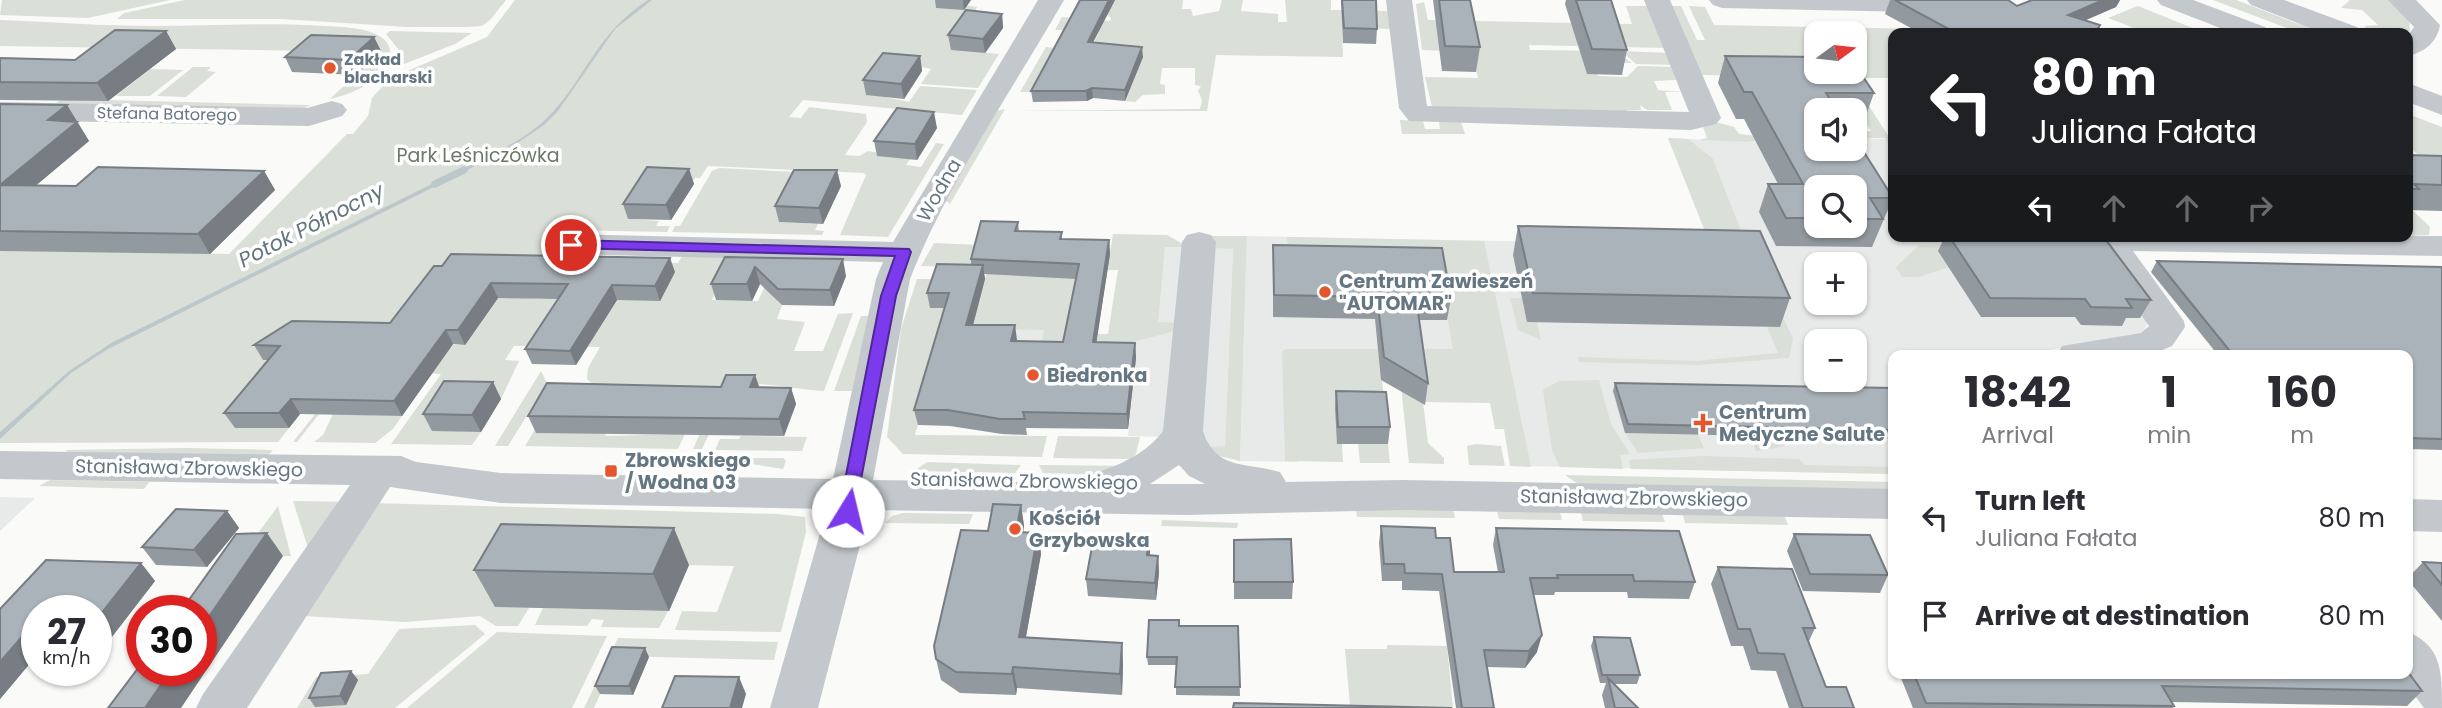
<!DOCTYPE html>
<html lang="en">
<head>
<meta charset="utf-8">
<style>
	:root { --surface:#fff; --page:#f7f7f7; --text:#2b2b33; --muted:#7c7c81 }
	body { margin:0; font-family:Poppins,sans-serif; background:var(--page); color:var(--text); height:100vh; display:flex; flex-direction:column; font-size:26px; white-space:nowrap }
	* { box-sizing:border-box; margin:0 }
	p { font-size:23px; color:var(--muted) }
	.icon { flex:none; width:38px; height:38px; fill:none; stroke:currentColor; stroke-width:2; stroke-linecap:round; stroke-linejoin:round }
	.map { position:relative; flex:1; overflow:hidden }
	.drawer { position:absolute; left:1888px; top:350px; width:525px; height:329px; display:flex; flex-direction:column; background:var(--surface); border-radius:14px; box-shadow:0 2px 5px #0004 }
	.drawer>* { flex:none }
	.banner { position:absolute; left:1888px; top:28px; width:525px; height:214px; border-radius:14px; box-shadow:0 2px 5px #0004; background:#202124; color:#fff; overflow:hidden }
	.needle { width:46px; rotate:75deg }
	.fabs { position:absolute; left:1804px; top:21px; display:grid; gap:14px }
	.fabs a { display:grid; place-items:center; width:63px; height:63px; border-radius:14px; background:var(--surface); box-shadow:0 2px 5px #0004; font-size:35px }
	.speed { position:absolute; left:21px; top:595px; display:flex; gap:14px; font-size:35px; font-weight:700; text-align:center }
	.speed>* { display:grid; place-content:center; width:91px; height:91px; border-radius:50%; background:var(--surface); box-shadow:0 2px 5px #0004; line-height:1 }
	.speed small { font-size:18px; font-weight:400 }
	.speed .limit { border:10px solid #d22; background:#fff; color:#111 }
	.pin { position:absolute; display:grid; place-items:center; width:60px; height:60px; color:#fff; margin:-30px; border:4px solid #fff; border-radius:50%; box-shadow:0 2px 7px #0007 }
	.me { position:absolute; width:77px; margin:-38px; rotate:9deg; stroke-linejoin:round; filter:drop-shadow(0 0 5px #0008) }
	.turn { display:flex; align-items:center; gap:24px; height:147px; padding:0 28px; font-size:32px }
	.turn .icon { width:91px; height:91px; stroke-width:2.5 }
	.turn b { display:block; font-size:49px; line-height:60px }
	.lanes { display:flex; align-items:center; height:66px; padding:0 28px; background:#0003; justify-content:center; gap:35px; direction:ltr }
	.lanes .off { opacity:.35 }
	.eta { display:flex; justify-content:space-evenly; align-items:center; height:119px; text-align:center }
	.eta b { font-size:42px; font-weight:700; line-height:49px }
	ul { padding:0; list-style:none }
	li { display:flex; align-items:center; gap:21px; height:98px; padding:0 28px }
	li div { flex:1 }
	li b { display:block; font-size:26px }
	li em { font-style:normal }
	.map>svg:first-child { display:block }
	.built { fill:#e8e9e9; fill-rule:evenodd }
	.green { fill:#dadfd7; fill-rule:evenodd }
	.water { fill:#bbc7cb }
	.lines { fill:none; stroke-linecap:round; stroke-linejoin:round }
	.stream { stroke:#bbc7cb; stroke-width:7 }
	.minor { fill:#c3c8cc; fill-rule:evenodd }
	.wall { fill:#929a9f; fill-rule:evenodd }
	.shaded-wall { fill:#777d82 }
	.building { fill:#aab3b9; stroke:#777d82; stroke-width:2 }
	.route { fill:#7c3aed; stroke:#51269a; stroke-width:2 }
	.poi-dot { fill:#e4572e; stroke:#fff; stroke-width:2.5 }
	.labels { text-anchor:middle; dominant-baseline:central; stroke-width:7; stroke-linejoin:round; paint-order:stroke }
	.far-poi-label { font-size:16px; font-weight:bold; fill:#657683; stroke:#fff; text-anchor:start }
	.far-street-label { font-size:16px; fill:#657683; stroke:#fff }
	.park-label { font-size:19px; fill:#687a64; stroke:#fff }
	.street-label { font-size:19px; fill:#657683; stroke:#fff }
	.poi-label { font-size:19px; font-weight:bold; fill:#657683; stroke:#fff; text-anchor:start }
	.water-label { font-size:21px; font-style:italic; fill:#60757c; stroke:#fff }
</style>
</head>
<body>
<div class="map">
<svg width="2442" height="708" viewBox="0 0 2442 708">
	<rect width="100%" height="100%" fill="#fafaf8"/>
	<path class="built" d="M1668,138l79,4 33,-4 36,11h39v-11l36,1 3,4v93h193l63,81 -8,18 -106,17 -142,3 -1,119 -372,-8 -20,-102 -204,-4 1,102 -58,-1 7,-225 463,9zM1816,187h39v39h-39zM1816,264h39v39h-39zM1816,341h39v39h-39z
		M1165,247l68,1 -8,199h-17l-1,-9 -79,-2 4,-42 -187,-65 99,1 -1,11 85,1 47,-11 -18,-9z
		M0,497l35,1 -35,33z"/>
	<path class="green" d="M2,0h168l-82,18 -88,-3z
		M185,0h321l-16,20 -8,6 -15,1h-60l-125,-8h-165l7,-6z
		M515,0h421l41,7 -2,4h5l-29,38 48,5 -21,34 -57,-4 10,-15 -9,-2 -37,30 24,5 11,-16 57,4 -15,25 -159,-15 -14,17 12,1 8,-11 57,7 1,8 -22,33 14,1 9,-5 42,8 -4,6 15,2 15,-24 8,1 -56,93 -48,-2 26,-60 -2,-2 -156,-7 -8,12h-5l-4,6 -62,35 30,2 -3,5h14l-3,6 -101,-2 -21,30 -14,39h41l-28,47h-30l-9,14 14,1 -18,38 -48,-1 -21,32 49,2 -9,13 -81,-1 50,-70 -42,-2 -27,-25 -75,95h-4l67,-85 -48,4 -63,49 -14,17 54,1 -11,14 -278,1v-193l229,4 118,-120h6l15,-18 4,-18 11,-12 15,-11 89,-38zM440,280l25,65 -37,-1z
		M1115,0h68l-1,9h9l2,7 26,-5 3,-11h21l-2,11 37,3v8h9l-2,-22h46v10l57,1 2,18 -48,-2 1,30 -127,-2 -9,56h-197l190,-2 2,-9 -4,-9 3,-5 -6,-1v-17h-33l-2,16 5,1v9l-22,1 -8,7 -10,-1 4,-12 -109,3 26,-45 44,4 9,-20 -44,-1 7,-13 48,4 1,-3 -4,-3z
		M2213,0h23l60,23 45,10h-41z
		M2350,0h41l18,20 1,11 -39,2 -7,-7 14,-1 -16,-15 -21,-2z
		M1424,2l4,18 204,4 -6,-18h24l18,42 -139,-3 1,5 85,1 17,12h-14l-21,11 1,2 29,1 11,-11 39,1 4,8h-7l2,5 -22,1 4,9 23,2h-16l7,18h-25l-7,-5 1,5h-14v3l-195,-6 -7,-30 53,1 -6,-26 -50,-2 -6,-46z
		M1671,6h10l16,34h8l-16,-34 16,1 9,18 211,4 -3,4h-28l-1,45h-42l42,65v9l-8,-14h-30v-6l16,-1 -30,-47 -75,-8 -66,-1zM1816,33h39v39h-39z
		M2138,6l67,27h-58l-39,-15z
		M0,20c51,2 103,6 155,6 57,0 113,-4 170,0 15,1 34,1 48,7 23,8 22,31 5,45 -12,9 -33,18 -48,21l50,-47 -380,-6z
		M390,31l82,2 -17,11 -61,24 5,-18 -13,-16z
		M1621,51l49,2 6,12 -40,-1z
		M193,67h18l-4,4 9,1 -30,25 -29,-1z
		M150,69l33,1 -33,26h-34z
		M62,99l248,6 -7,4 -251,-3z
		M1005,109l-55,95 -5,-4 52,-89z
		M2408,114l34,13v48l-34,-29z
		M1400,120l23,1 2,8h15l-1,-8 22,1 4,12h-63z
		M1716,122l18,5 5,7 41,4 -33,4 -48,-2 8,-2 -4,-11z
		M1668,138l20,1 25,20 28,72 -35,2z
		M719,168l121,6 -7,12 -53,36 38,2 -3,6 9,1 -2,4 -150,-3 3,-6h5l32,-55z
		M2408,206l22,21 -1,8 -21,1z
		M1113,234l54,1 16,9v3h-18l-7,75 23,1 -6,8 -42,11 -91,-1 2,-11 -99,-1 -30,106 132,1 -5,21 -139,-3 -16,-17 14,-108 16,-50h22l38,29 11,-40 -67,-2 13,-23 47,2 101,24 -8,42 27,2 -3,21h10l10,-64h-11z
		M1211,236h36l-7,225 -25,-6 -6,-8 16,-1 8,-197 -18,-1z
		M1287,237l197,4 47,226 -21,-1 -6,-37h-9l-5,-26 -67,-1 5,41 16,15v6l-35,-1 -8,-77 -21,-25 5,48 -43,35 1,18 -58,-1 -3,-109 3,-3h168l-16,-89 -149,-12z
		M1919,245l34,1 -14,5 10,16 -30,10h-17l-6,-10z
		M742,255l-13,9 -17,36 46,1 17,-36 3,36 4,4 -5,14 28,3 -11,29h29l15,-37 15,-1 -29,78c-23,-1 -44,-6 -68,-7l-44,44 -10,21h-9l24,-53 -90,-2 -22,42 80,-2 -7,15 -153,-3 33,-54 38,-5 -9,-8 1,-11 12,-21h-14l53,-85 39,1 4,-7z
		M1754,259l39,79 -4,20 -91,7 -119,-3 -1,-5 118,4 82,-8 -11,-26h13z
		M1510,298h12l5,23 10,1 4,18 -23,-10z
		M861,316h8l-17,75h-18z
		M541,371l6,12 -39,63h-13z
		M1599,380l12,44 19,30 -10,1 3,14 -63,-2 -8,-17 -9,-60 16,-9z
		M333,414l69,2 -9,13 -18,14 -61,-1 9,-7z
		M1625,433l73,2 6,13 -66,5z
		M741,436l66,1 -5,14 -87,-1 5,-11h19z
		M1058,436l82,1 -4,17 -4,5 -79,-1z
		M1751,436l63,1 2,5 -24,-1 -11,6 -25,4z
		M1358,443l30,1 2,19h-30z
		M1476,444l25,2 4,20 -36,-1 -2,-19z
		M187,448l86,2 -5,5 -196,-1 -7,-4z
		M1703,456l96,3 6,6 88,2v7l-262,-5 -2,-9z
		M714,458h69l3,3 -3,8z
		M927,462l94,3 -6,8 -101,-2z
		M1039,465l99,1 -27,9 -68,-2z
		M1565,475l328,7 1,8 -316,-6z
		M50,480l99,2 -5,7 -105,-3z
		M293,501l57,1 -41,49z
		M369,503l408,11 28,3 1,15 -25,100 -106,-2 7,-19 35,1 17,-46 -214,-4 9,46 -11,18h-22l-16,-10 -75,6 -101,-6z
		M278,506l13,50 -39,1 -51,74v-20z
		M1356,508l97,1 2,9 -98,-1z
		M1497,511l63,1 2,8 -63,-1z
		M903,513l70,1 -4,10 -84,-1 7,-7z
		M1581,513l81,1 3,8 -82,-1z
		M1683,515l102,2 3,8 -103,-2z
		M1162,520l76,3 -1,5 -76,-2z
		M543,608l125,3 -9,17 -58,-1 3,-7 -12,-1 -5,7 -52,-1z
		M475,625l10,9 -90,74h-98l19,-31 52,-3 31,-45z
		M497,632l110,4 -35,72h-165z
		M618,638l160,4 -4,18 -157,-4 -23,52h-10z
		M1387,645l60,1 6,62 -103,-3 -5,-56h42z"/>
	<path class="water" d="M648,0h4l-37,29 -57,82 -14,14 -31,21 -57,30 -3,-2c33,-17 71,-32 97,-59 39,-42 45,-80 98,-115z
		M442,179l4,2 -338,168 -37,24 -71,66v-7l69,-61 44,-29z"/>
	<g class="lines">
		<path class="stream" d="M435,184l29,-14"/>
		<path class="minor" d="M1038,0h26c-51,89 -117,184 -154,279l-37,201 220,3 6,-11c25,-9 47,-19 64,-41l19,-189 5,-7 12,-3 12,3 5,7 -13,189c13,40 44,31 77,41l6,10 117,-2 491,9v30l-491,-9 -217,5 -317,-5 -51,198h-48l57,-199 -326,-6 -111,-16 -143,221h-51l7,-14 147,-209 -350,-6v-28l401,5 15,6 85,11 332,6 43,-200 7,-17 -317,-8 -12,-3 -5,-7 5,-7 12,-3 327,8zM1179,465l10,11 16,8h-55z
			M1386,0h26l15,106 262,6 -45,-112h26l51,118 -5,6 -25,6 -282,-9 -10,-13z
			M1709,0h242l-4,5 -32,7 -193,-4 -9,-3z
			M2157,0h36l72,27 4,6h-36l-72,-28z
			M2247,0h37l73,27 4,6h-37l-73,-28z
			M2388,0h28l24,25c-3,17 -15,27 -32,31v-20l6,-9z
			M2408,83l34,13v19l-34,-13z
			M332,101l10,3 5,6 -5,6 -33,10 -309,-6v-18l307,6z
			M2108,236h334v20l-309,-5 51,70 1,6 -13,19 -22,9h-93l5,-9 79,-13 8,-7 -49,-69 -2,-10z
			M2408,499l34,1v32l-34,-1z
			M2408,632c34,14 34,40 34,76h-18l-25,-34h9z"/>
	</g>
	<path class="wall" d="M935,0h36l-7,10 -28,-2z
		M1080,0h35l-22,42 50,15 -18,44 -32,-3 -6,3 -54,1 -2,-11z
		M1341,0h35l1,29 -1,15 -33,-1z
		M1433,0h37l10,47 -4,25 -34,-1z
		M1566,0h45l16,50 -5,25 -35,-1 -22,-70z
		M1890,0h118l9,6 15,-6h88l-4,7 -30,13 14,5 -4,8h-176l-35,-19z
		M1002,14l1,14 -18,25 -34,-3 -3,-15z
		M166,31l10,18 -68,52 -108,-1v-42l75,2z
		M374,37l7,14 -25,24 -64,-3 -7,-15z
		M920,56l2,15 -18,28 -38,-4 -3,-15z
		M1725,56l149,37 -10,28 -9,-1v-10h-39l77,88 -21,49 -96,-1 -17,-34 9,-28h10l-34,-65h-8l-18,-36zM1816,187h39v39h-39z
		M0,104l67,1 22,36 -53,44 40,1 188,-15 11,19 -65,64 -210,-3z
		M937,128l-20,32 -40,-4 -3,-15z
		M2408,155l34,1v55l-34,-1z
		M689,169l5,15 -23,36 -43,-1 -5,-15z
		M841,186l-18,38 -44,-2 -4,-16z
		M1018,222l1,9 43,1v7l47,1 1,14 -14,88 39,1 1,15 -8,71 -102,-1 1,7 -25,-1 -52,-8 -32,-1 -4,-15 30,-102h-14l-3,-15 44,-29v-5zM984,274l92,5 -13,63 -47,-1 -43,-16 12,-46z
		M1518,226l272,72 -10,29 -253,-5 -14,-67z
		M1945,236h158l48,64 -11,18h-14l-4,8 -41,-1 -6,-8h-94l-43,-66z
		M1273,245l178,53 -4,22h-28l9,63 -3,22 -44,-25 -6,-61 -102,-2z
		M725,257l121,19 -12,30 -52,-1 -22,-21 -8,17 -36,-1 -5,-16z
		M2157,261l285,6v183l-34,-1v-94h-190l-67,-83z
		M434,266l241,6 -15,29 -43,-1 -41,65 -44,-1 -7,-15 34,-50 -61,-1 -33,47 -12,-1 -51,72 -102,-2 -11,14h-54l-11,-15 44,-53h-5l-9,-15 136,-22z
		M755,375l4,12 32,1 5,16 -12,32 -248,-3 -8,-17 193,-29z
		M493,382l8,17 -20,33 -49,-1 -9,-17z
		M1615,383l279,5v51l-269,-6 -12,-42z
		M1336,391l54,36 -2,17h-51l-2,-36z
		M1021,505l3,21 -1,6 15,1 3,21 -15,83 96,6 1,21 -1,31 -105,-7 -1,7 -56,-2 -19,-13 -5,-21 52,-128z
		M227,511l12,17 -32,39 -51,-2 -14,-18z
		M1381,526l55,12 18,34h44l-5,-27 3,-17 199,54 -6,17 -61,-1 -1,-6h-72l-1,3h-20l3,57 -12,16 -38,-1 7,41h-38l-17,-117 -37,-1v-9h-20l-3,-38z
		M1794,534l94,41 -8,18 -77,-2 -16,-40z
		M1234,540l59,42 -1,17h-58z
		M1150,555l8,1 1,17 -3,27 -68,-4 -2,-17z
		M2423,562l19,1v58l-34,-41v-2z
		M141,563l14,18 -54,70h-5v-40h-59v44l-37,44v-90z
		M689,565l-20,46 -174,-4 -21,-37z
		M1718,567l97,61 -6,13 17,46 28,21h-65l-13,-37 -25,-1 -8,-24h-12l-20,-62z
		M1179,626h59l2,70 -64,-1v-30h-28l-1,-8z
		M1594,637l46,38 -3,9h-24l25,24h-33l-3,-13 4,-12h-6l-9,-37z
		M649,657l-16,38 -33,-1 -5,-8z
		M351,671l7,9 -12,25 -31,2 -6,-9z
		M1903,674h505l14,17 -15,15 -235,-4 2,4 -1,2h-260l-12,-30z"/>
	<path class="shaded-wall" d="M963,0h8l-7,10z
		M1109,0h6l-27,52v-10z
		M2103,0h17l-4,7 -56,24 8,-16z
		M1002,14l1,14 -18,25 -2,-14z
		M166,31l10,18 -68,52 -11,-18z
		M374,37l7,14 -25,24 -7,-15z
		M1142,47l1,10 -18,44v-11z
		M920,56l2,15 -18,28 -3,-15z
		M1092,88l1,10 -6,3 -1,-10z
		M67,105l22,36 -75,63 -14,-19 48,-65z
		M934,112l3,16 -20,32 -2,-16z
		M689,169l5,15 -23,36 -5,-15z
		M837,170l4,16 -18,38 -4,-16z
		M264,171l11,19 -65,64 -12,-20z
		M1109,240l1,14 -16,104 -1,-16z
		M670,258l5,14 -15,29 -5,-15z
		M843,259l3,17 -12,30 -4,-16z
		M983,265l2,14 -16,61 -3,-15z
		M755,267l5,17 -8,17 -5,-17z
		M491,283l7,15 -33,47 -7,-15z
		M612,285l5,15 -41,65 -6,-14z
		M1015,325l2,15 -4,16 -2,-15z
		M446,330l7,14 -51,72 -8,-15z
		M1135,343l1,15 -8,71 -1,-15z
		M755,375l6,17 -11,-5z
		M493,382l8,17 -20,33 -9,-17z
		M791,388l5,16 -12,32 -5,-17z
		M291,399l9,15 -11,14 -10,-15z
		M1021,505l3,21 -4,27 -4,-21z
		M227,511l12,17 -32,39 -13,-17z
		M674,528l15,37 -20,46 -16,-37z
		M267,533l16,23 -102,152h-36l26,-38h30v-42z
		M1038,533l3,21 -19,104 -3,-21z
		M1150,536v17l-2,19 -1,-17z
		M1158,556l1,17 -3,27 -1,-17z
		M141,563l14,18 -54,70 -5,-5v-26z
		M26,632l11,11v12l-37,44v-37z
		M1542,635l-5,17 -12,16 4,-17z
		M1122,643l1,21 -1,31 -2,-21z
		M645,648l4,9 -16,38 -4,-9z
		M1013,667l4,21 -1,7 -4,-21z
		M351,671l7,9 -12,25 -6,-9z
		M739,677l7,17 -4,14h-12z"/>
	<path class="building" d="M1080,0h29l-21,42 54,5 -17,43 -33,-2 -6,3h-55z
		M1342,0h34l1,29 -33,-1z
		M1439,0h31l10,47 -35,-1z
		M1576,0h35l16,50 -35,-1z
		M1895,0h113l9,6 15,-6h71l-35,15 32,10 -5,8h-139z
		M966,10l36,4 -19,25 -35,-4z
		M115,30l51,1 -69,52 -97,-1v-24l75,2z
		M311,35l63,2 -25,23 -64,-3z
		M883,53l37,3 -19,28 -38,-4z
		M1725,56l91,1v15h39v-7l19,28h-48l11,17h-21v39h39v-11l38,60h-23l13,21h-28v-32h-39v31h-30l-18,-34h35l-51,-92h-8z
		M0,104l67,1 -19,15 29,2 -77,63z
		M897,108l37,4 -19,32 -41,-3z
		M2408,155l34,1v29l-28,-1 5,5h-11z
		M98,167l166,4 -66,63 -198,-3v-46l76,1z
		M647,167l42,2 -23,36 -43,-1z
		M794,170h43l-18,38 -44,-2z
		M981,221l37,1 -3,9 47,1 -2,7 49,1 -16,102 42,1 -8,71 -104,-2 2,7h-25l-52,-9h-34l35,-117h-22l10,-29 46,1 -17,60h49l-4,16 52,1 16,-78 -108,-5z
		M1518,226l242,5 30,67 -257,-5z
		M1949,236h154l48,64 -25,-1 6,9 -41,-1 -6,-8 -95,-1z
		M1273,245l169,3 9,50h-35l12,85 -44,-26 -7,-60 -103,-2z
		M451,254l219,4 -15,28 -43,-1 -42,66 -45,-2 43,-65 -77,-1 -33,47h-12l-52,71 -103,-2 -12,14h-55l56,-67 -26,-1 38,-24 98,2 44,-57h8z
		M725,257l118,2 -13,31 -52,-1 -23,-22 -8,17h-36z
		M2157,261l285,6v172l-34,-1v-83h-175z
		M726,375h29l-5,12 41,1 -12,31 -251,-3 19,-33 174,4z
		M444,381l49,1 -21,33 -49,-1z
		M1615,383l279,5v42l-266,-6z
		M1336,391l50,1 4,35h-52z
		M993,504l28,1 -5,27 22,1 -19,104 103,6 -2,31 -107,-7 -1,7 -56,-2 -20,-13 -2,-13 27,-116 27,1z
		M176,509l51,2 -33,39 -52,-3z
		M501,524l173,4 -21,46 -179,-4z
		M1381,526l54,2 1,10h14l4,34h50l-8,-44 183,3 16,51 -61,-1 -1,-6h-76l1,3h-28l12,57 -13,16 -45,-1 10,58h-32l-20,-134 -37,-1 -1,-9h-20z
		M267,533l-66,95v-17h-20l55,-77z
		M1794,534l76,1 18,40 -78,-1z
		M1094,536h56l-3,19 11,1 -3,27 -69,-4z
		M1291,539l2,43h-59v-42z
		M46,560l95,3 -45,57v-9h-59v21h-11l-26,30v-53z
		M2423,562l19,1v22z
		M1718,567l74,2 23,59h-12l23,59h20l8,21h-51l-19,-54 -26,-1 -8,-24h-12z
		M1149,620h30v6h59l2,61h-65l2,-30h-30z
		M1594,637l36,1 10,37h-38z
		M612,647l33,1 -16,38h-34z
		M142,663v7h29l-26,38h-37z
		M351,671l-11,25 -31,2 12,-25z
		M2408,672l14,19 -260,-5 12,20 -248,-3 -12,-29h494z
		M675,676l64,1 -9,31h-68z
		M1608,678l30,30h-23z
		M1234,703l218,5h-219z"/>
	<path class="route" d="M571,240l338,9 2,3 -15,44 -42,220h-13l-2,-5 42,-215 14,-40 -329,-8 -2,-3z"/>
	<g class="poi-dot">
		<circle cx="330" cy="68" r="7"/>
		<circle cx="1325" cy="292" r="7"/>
		<circle cx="1033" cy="375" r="7"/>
		<path d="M1699.5 412.5h7v7h7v7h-7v7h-7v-7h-7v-7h7z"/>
		<rect x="604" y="464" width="14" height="14" rx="3.5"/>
		<circle cx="1015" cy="529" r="7"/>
	</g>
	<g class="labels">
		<g class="far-poi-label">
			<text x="344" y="59">Zakład<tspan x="344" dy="18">blacharski</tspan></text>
		</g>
		<g class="far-street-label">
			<text transform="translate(167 114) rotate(1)">Stefana Batorego</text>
		</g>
		<g class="park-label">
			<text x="478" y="155">Park Leśniczówka</text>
		</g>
		<g class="street-label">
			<text transform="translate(939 190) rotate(-60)">Wodna</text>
			<text transform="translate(189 468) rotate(1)">Stanisława Zbrowskiego</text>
			<text transform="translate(1024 481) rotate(1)">Stanisława Zbrowskiego</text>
			<text transform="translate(1634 498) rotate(1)">Stanisława Zbrowskiego</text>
		</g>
		<g class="poi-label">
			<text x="1339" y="281">Centrum Zawieszeń<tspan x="1339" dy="22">"AUTOMAR"</tspan></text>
			<text x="1047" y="375">Biedronka</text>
			<text x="1719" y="412">Centrum<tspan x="1719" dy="22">Medyczne Salute</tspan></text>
			<text x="625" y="460">Zbrowskiego<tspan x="625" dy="22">/ Wodna 03</tspan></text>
			<text x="1029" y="518">Kościół<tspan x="1029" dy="22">Grzybowska</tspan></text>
		</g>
		<g class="water-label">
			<text transform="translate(311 225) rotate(-27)">Potok Północny</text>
		</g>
	</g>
</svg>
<div class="fabs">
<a><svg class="needle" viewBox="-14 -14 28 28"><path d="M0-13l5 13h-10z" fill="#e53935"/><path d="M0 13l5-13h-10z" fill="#7c7c81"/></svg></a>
<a><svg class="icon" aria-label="sound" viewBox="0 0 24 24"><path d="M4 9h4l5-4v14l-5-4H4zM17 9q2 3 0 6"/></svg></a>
<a><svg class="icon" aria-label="search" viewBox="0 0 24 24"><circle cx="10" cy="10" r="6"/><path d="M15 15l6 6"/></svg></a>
<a>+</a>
<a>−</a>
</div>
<div class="speed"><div>27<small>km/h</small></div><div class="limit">30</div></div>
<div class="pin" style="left:571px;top:245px;background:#d93025"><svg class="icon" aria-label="arrive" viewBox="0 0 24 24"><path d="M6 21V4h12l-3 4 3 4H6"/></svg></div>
<svg class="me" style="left:848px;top:511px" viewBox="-20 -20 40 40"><circle r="19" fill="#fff"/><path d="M0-13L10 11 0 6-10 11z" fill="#7c3aed"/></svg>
<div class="banner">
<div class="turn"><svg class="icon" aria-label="left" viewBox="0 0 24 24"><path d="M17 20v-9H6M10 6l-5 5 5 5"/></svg><div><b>80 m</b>Juliana Fałata</div></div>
<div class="lanes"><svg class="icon" aria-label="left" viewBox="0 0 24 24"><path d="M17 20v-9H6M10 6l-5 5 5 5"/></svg><svg class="icon off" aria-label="ahead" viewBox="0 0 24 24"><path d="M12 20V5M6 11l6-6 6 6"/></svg><svg class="icon off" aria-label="ahead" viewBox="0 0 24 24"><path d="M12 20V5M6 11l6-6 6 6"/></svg><svg class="icon off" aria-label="right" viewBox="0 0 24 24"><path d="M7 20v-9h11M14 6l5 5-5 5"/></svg></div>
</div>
<section class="drawer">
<div class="eta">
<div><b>18:42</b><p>Arrival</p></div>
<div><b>1</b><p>min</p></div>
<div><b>160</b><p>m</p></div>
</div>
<ul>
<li><svg class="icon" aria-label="left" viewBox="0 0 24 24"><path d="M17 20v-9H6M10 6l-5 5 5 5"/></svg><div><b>Turn left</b><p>Juliana Fałata</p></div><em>80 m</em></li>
<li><svg class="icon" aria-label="arrive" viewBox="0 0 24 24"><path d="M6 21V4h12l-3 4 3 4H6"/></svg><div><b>Arrive at destination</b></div><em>80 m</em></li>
</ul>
</section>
</div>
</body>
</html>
